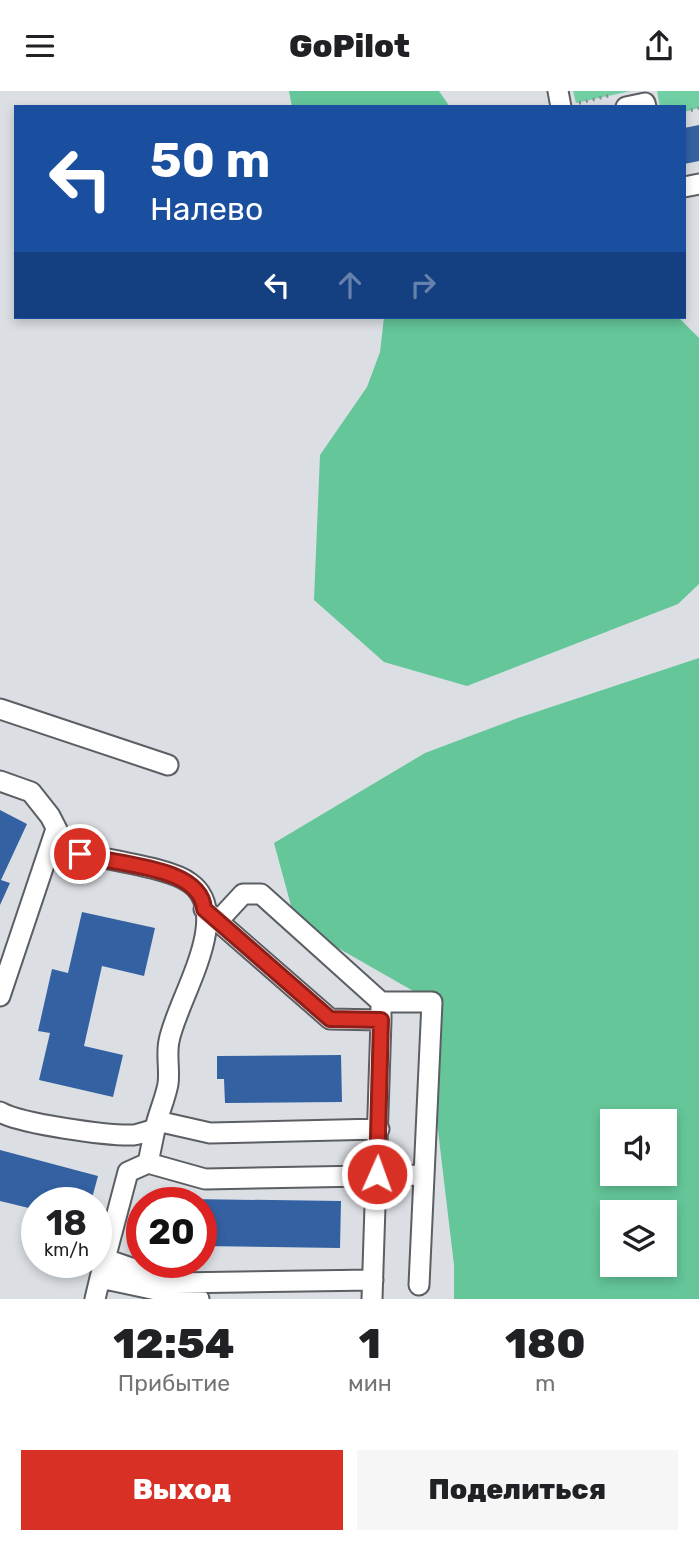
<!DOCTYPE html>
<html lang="ru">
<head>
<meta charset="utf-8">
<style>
	:root { --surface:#fff; --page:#f6f6f6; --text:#202124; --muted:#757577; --accent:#d93025 }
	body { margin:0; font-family:Rubik,sans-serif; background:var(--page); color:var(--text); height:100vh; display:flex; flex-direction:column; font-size:26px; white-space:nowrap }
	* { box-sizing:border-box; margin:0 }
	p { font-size:23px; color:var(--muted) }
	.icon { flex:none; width:38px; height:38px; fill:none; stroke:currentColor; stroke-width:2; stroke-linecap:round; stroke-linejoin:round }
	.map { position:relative; height:1208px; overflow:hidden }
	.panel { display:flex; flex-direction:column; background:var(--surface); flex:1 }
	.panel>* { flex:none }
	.top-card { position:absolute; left:14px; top:14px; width:672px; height:214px; border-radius:0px; box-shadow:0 4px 10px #0003; background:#1a4fa0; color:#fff; overflow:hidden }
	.buttons { position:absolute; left:600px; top:1018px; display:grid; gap:14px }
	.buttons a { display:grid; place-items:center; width:77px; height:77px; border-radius:0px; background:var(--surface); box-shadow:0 4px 10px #0003; font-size:35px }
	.speed { position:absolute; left:21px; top:1096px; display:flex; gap:14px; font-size:35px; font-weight:700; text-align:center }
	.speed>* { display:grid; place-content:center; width:91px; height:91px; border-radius:50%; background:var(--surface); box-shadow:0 4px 10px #0003; line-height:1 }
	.speed small { font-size:18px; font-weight:400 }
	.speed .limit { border:10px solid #d22; background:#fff; color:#111 }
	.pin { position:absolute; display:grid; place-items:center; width:60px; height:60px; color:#fff; margin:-30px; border:4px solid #fff; border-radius:50%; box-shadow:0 2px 7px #0007 }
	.me { position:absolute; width:77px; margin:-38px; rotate:2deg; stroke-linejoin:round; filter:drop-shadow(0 0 5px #0008) }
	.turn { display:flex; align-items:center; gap:24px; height:147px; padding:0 21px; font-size:32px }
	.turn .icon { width:91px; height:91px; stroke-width:2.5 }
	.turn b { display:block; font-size:49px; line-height:60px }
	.lanes { display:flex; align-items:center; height:66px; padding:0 21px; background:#0003; justify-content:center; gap:35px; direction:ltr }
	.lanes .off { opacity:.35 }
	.eta { display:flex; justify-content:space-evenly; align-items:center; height:119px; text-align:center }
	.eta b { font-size:42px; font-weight:800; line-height:49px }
	.action { display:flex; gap:14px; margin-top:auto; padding:14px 21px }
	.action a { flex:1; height:80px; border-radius:0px; background:var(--accent); color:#fff; font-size:28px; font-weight:800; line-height:80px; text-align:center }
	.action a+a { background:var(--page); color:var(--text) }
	header { display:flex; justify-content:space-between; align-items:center; height:91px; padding:0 21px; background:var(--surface); font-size:32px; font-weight:800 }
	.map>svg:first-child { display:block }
	.green { fill:#70d0a3 }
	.forest { fill:#64c699; fill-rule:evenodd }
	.building { fill:#3361a1 }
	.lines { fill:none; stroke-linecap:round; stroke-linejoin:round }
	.minor-casing { stroke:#5b5e63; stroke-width:23 }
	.path { stroke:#8a8e91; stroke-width:3.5; stroke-dasharray:2 5; stroke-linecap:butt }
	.minor { stroke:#fff; stroke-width:19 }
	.route-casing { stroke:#8d1f18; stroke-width:18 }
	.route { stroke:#d93025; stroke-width:12 }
</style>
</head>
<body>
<header><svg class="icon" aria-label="menu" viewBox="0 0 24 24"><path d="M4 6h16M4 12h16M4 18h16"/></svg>GoPilot<svg class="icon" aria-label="share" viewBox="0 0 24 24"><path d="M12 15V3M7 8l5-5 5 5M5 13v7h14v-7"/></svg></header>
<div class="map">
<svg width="699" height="1208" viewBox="0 0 699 1208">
	<rect width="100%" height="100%" fill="#dbdfe4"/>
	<path class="green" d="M573,0h58l-55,12z
		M657,0h42v17l-15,4v-5h-24z"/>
	<path class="forest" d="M289,0h150l11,16h-158z
		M384,226h294l21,21v246l-21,20 -211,82 -83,-24 -70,-62 6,-145 47,-68 13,-35z
		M699,567v641h-245v-34l-32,-269 -126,-72 -22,-81 151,-90 93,-35zM612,1031h53v52h-53zM612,1122h53v52h-53z"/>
	<path class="building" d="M699,34v36l-15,3v-36z
		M0,719l27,14 -26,56 9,3 -10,22z
		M82,821l73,16 -11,48 -42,-10 -18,80 39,9 -10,42 -74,-17 11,-47 -12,-2 14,-62 16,4z
		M341,964l1,47 -117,1 -1,-24h-7v-23z
		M0,1059l98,26 -7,26h-54v8l-37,-9z
		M189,1108l152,2 -1,47 -139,-2v-44h-12z"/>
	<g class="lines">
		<defs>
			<path id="minor" d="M558,0l3,16
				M626,16l19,-4 1,4
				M684,96l15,-3
				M0,618l168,56
				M0,690l31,11 19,24 17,33c31,11 101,17 123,34 45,32 -14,118 -21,158 -3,14 1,29 -1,43 -3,16 -10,30 -13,45 -7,2 -15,5 -21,6 -26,1 -113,-11 -134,-23
				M204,818l126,110 51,1 -9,279
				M218,830l25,-27h18l120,108
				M0,905l56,-167
				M381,929v-18h51l-13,283
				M157,1030l53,12 169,-4
				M148,1072l57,16 219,-4
				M105,1168l70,24 198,-3
				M100,1187l28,-106 20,-9 7,-34
				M95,1208l5,-21 99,21"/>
		</defs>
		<use href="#minor" class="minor-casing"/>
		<path class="path" d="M579,12l33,-8
			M684,21l15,-4"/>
		<use href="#minor" class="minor"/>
	</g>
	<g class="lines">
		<defs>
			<path id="route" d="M80,763c33,11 121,11 124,55l126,110 51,1 -4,154"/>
		</defs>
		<use href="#route" class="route-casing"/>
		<use href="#route" class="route"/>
	</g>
</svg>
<div class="buttons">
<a><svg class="icon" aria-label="sound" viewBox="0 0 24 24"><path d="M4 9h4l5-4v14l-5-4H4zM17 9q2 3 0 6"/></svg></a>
<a><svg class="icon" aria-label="layers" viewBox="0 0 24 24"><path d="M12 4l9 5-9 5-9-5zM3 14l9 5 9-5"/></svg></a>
</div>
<div class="speed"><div>18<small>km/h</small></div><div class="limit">20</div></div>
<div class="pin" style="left:80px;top:763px;background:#d93025"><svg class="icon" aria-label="arrive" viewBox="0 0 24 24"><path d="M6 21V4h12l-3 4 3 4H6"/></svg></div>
<svg class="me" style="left:377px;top:1083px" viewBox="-20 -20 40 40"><circle r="17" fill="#d93025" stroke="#fff" stroke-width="3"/><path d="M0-11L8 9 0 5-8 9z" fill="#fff"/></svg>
<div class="top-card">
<div class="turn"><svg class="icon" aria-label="left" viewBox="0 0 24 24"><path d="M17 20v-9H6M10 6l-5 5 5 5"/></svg><div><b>50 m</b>Налево</div></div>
<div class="lanes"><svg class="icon" aria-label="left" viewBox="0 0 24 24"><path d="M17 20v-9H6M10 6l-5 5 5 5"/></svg><svg class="icon off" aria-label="ahead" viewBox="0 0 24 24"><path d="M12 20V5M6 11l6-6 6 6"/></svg><svg class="icon off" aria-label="right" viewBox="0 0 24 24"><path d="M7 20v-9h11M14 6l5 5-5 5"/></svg></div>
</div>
</div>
<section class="panel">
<div class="eta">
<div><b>12:54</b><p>Прибытие</p></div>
<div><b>1</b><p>мин</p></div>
<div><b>180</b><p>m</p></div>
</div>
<div class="action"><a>Выход</a><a>Поделиться</a></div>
</section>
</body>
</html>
